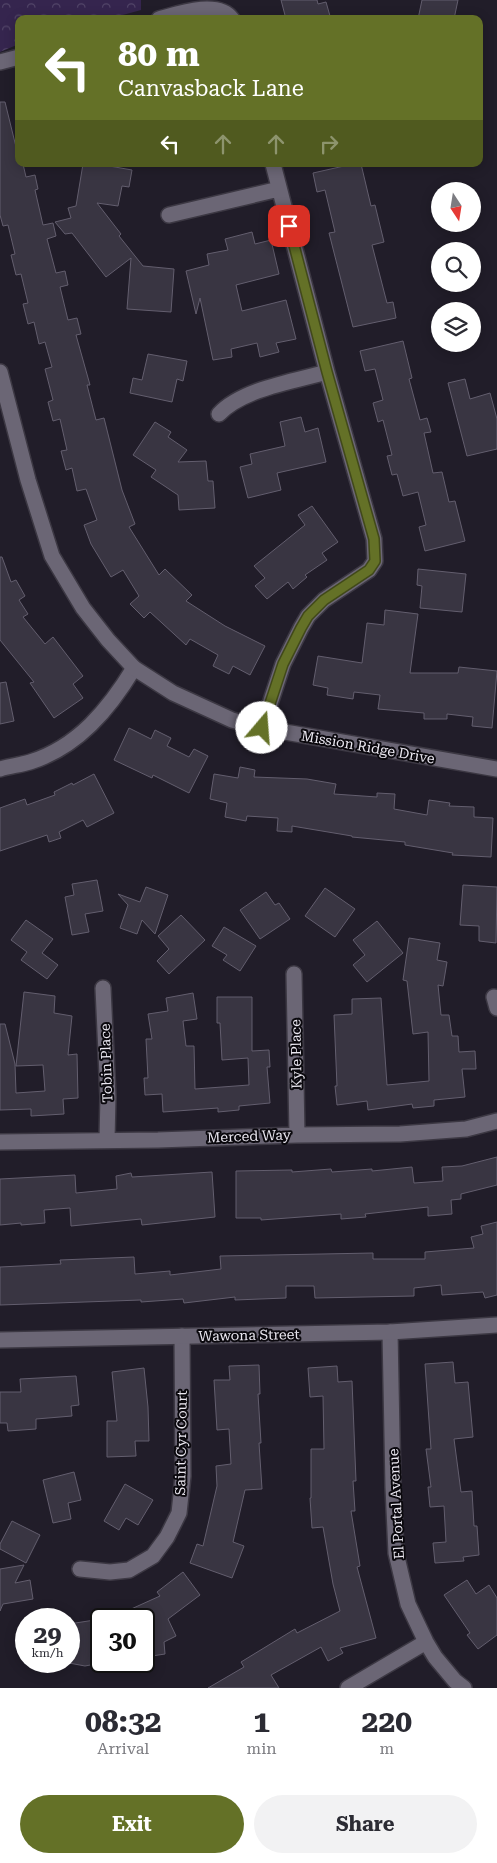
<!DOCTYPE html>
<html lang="en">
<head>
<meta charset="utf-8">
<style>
	:root { --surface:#fff; --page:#f2f2f3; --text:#2b2b33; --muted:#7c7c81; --accent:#647127 }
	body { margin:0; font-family:"Roboto Serif",serif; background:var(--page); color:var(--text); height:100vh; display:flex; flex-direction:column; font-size:19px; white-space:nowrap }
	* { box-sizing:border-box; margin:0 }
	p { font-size:16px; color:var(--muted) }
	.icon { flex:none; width:28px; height:28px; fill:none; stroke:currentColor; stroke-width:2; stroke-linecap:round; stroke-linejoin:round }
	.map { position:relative; height:1688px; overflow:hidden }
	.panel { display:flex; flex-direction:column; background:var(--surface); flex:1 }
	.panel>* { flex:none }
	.top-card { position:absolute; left:15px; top:15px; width:468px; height:152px; border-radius:10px; box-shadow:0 2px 12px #0003; background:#647127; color:#fff; overflow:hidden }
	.needle { width:32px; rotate:168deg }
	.fabs { position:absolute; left:431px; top:182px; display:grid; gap:10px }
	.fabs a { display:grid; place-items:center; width:50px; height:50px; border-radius:50%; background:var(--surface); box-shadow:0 2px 12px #0003; font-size:25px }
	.speed { position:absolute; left:15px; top:1608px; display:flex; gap:10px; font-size:25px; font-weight:700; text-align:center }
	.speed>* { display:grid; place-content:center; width:65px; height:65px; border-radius:50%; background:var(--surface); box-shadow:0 2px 12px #0003; line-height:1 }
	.speed small { font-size:12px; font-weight:400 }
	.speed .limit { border:2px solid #111; border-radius:8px; background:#fff; color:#111 }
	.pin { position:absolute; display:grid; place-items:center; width:42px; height:42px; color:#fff; margin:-21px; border-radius:10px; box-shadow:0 2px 8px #0006 }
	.me { position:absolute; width:55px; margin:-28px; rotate:18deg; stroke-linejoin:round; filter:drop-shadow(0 0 4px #0008) }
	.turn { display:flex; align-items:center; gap:18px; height:105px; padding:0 20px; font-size:22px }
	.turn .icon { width:65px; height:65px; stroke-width:2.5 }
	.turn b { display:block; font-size:35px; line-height:42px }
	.lanes { display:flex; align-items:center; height:48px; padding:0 20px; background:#0003; justify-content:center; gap:25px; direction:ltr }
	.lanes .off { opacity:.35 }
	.eta { display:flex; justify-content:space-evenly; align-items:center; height:85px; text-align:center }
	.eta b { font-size:30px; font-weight:700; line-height:35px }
	.cta { display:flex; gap:10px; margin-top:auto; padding:10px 20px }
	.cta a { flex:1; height:58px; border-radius:30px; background:var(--accent); color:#fff; font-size:20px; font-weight:700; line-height:58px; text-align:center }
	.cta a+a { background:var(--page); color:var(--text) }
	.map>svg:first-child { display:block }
	.park { fill:url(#park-crowns) }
	.building { fill:#393542; stroke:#635e6e }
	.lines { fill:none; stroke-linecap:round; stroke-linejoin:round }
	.street-casing { stroke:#3c3843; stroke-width:18 }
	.secondary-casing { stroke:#3c3843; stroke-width:18 }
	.street { stroke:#6b6675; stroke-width:15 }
	.secondary { stroke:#6b6675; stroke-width:15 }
	.route-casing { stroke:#414919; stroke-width:12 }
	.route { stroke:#647127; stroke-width:9 }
	.labels { text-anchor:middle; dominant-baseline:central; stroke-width:4; stroke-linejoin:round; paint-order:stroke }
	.street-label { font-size:14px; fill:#ebe8f1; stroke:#0a080d }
</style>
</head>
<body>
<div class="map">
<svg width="497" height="1688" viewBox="0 0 497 1688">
	<defs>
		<pattern id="park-crowns" width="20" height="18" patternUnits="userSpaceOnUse" patternTransform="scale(1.25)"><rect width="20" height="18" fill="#35254e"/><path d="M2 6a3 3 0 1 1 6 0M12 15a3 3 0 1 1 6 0" fill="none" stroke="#524568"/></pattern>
	</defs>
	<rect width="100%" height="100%" fill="#211d29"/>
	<path class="park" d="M0,0h141v10l-33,9h-89v25l-19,8z"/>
	<path class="building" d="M281,0h36l1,4 8,-2 4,14 -11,3h-33z
		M422,0h36l-4,19h-36z
		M0,102h5l12,49 2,-1v14h4l3,13 9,-2 3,14 -3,1 8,35 10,-2 3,13 -9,3 9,34 9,-2 3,14 -8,2 8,33 9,-2 4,16 -5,1 14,50h-3l9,35 8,-2 18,72 13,34 -6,3 30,48 6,-6 27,26 -6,6 39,25 40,20 -15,29 -17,-9 -4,8 -16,-8 5,-11 -28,-16 -4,6 -36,-33 -6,6 -14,-14 9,-8 -16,-26 -12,7 -20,-33 -7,-19 13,-5 -11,-31 -9,2 -5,-23 -6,2 -5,-19 6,-1 -7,-31 -7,2 -5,-19 5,-2 -8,-31 7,-2 -7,-25 -6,2 -5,-22 -6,2 -5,-20 5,-1 -7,-29 -5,1 -5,-20 4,-1 -7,-29 -5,1 -3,-11z
		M83,164h15l34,6 -3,17 -7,-1 -4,20 -21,-3 24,31 -2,2 24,30 31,3 -3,43 -44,-3 4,-51 -25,19 -34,-44 -7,1 -10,-12 16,-4 -3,-10 8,-2z
		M353,164h8l10,42 4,-1 9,37 -12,3 15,58 6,-1 3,16 -43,9 -24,-94 6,-1 -10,-42 -8,2 -4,-19z
		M252,232l3,12 16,-4 8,34 -43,11 6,26 44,-11 10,39 -20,4 3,9 -19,5 -3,-14 -26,6 1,8 -19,3 -13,-62 -4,16 -10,-43 23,-6 -2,-11 21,-4 -3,-11z
		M403,341l9,37 -3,1 11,41 7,-2 4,14 -7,1 9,40 9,-1 7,30 6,-1 10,40 -40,10 -6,-24 7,-2 -8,-33 -15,4 -6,-22 -5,1 -5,-19 5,-1 -9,-35 -5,2 -5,-19 10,-3 -8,-31 -10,2 -5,-20z
		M148,354l39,7 -4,20 -6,-2 -5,23 -42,-9 3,-15 9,2z
		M465,379l5,20 20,-6 7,26v30l-30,7 -19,-73z
		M301,417l4,15 13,-4 8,34 -49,11 4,17 -33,8 -8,-31 12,-3 -2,-10 35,-8 -5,-24z
		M155,422l16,10 -3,5 19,13 -9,12 28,-1 2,20h5l2,27 -36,2 -1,-15 -27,-18 5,-7 -23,-15z
		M312,506l26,36 -16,11 5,7 -22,15 2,2 -14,12 -5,-7 -21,17 -12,-13 10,-8 -11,-12 51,-41 -7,-10z
		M0,557h2l9,25 5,-2 9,16 -6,4 9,14 -5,3 22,27 8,-7 30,39 -10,8 10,14 -29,20 -24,-35 4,-1 -34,-42z
		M418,569l48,5 -4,38 -42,-4 2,-22 -5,-1z
		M385,610l33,4 -8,59h48l1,-6 38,4 -5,57 -20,-2 1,-9 -26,-3v5h-23v-6l-46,-4 2,-14 -26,-3 -1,7 -26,-4 1,-7 -15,-3 5,-29 44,7 5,-40 17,2z
		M6,682l8,39 -14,3v-41z
		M129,728l22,11 4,-9 16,8 -4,8 22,11 5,-8 14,7 -19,37 -36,-18 -1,3 -38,-18z
		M240,767l15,3 -1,7 53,2 29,5 -2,10 43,3v-4l18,1 -1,15 33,6 2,-15 21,3 -1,3 25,1v10l19,1 -2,39 -39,-2 1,-2 -48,-8v-3l-53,-5v-1l-60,-10v6l-15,-1 1,-13 -31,-2 -1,5 -21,-4 2,-14 -17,-4 4,-25 24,4z
		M94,774l20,39 -27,14 -4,-7 -24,12 2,6 -12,4 -2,-7 -47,16v-43l25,-9 2,6 28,-10 -1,-3 18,-9 1,2z
		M97,880l6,31 -18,3 4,18 -17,3 -7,-38 9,-2 -2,-11z
		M463,885l34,2 -1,56 -17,-2v-15l-19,-1z
		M146,887l22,8 -13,39 -13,-14 -5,14 -17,-6 8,-23 -10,-11 22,8z
		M325,888l30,21 -20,28 -30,-21z
		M266,892l9,13 4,-2 11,16 -30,20 -20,-29z
		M181,915l24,25 -36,34 -12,-13 12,-12 -11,-13z
		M26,920l27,19 -11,14 16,12 -11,14 -26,-19 6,-8 -16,-12z
		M377,921l26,32 -36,29 -14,-17 12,-10 -12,-15z
		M224,927l32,19 -16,25 -17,-11 4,-5 -15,-9z
		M409,938l31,5 -3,17 10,2 -4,24 -5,-1 3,30h8l3,21h6l1,16 16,-1 1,18h-14l3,28 -31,3v6l-21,2 -1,-4 -44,6 -1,-9 -30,4 -2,-19h2l-3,-71 18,-1v-15l29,-1 6,87 42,-4 -1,-49 -15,2 -6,-53 -4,-1z
		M24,992l31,4 -1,17 18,3 -4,39 9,-1 1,44 -15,1 1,15 -33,2v-7l-31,1v-86h5l10,40 1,29 29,-2 -2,-26 -27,1z
		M193,993l4,26 -14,2 3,25h8l1,43 54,-4 -1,-27 -26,2 -2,-37h-3v-26h35v54l17,-1 1,17h-3l3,36 -31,3v4l-21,2v-4l-55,4 -1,-18 -17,1 -1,-17h4l-2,-39h6l-4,-25 20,-3 -2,-13z
		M497,1157v28l-36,9v5l-10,1 1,14 -24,2v-9l-63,7 1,3 -25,2v-5l-80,6v-2h-25v-47l56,-1v2l39,-3 1,3 40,-3v2l40,-4 2,16 29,-2 -1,-14 20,-1z
		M212,1172l3,45 -73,8 -1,-6 -70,7 -1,-18 -26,2 1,13 -24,2v-2l-21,2v-46l75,-4 1,18 41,-4 -1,-13 15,-3 1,4z
		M497,1222v73l-12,3 -2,-6 -41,3 -1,-10 -27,3v8l-99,2 -1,-12h-28v12l-51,2v-3l-51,6 -1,-4 -42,3v-2l-141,5v-38l61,-3 -1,-4 74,-3 1,17 35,-3v4l51,-6 -1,-13 153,-3v6h52v-7l49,-4 -3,-11 12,-3 -2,-8z
		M453,1362l2,21 13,-1 5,55 -19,2 7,53 11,-1 2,35h3l2,29 -16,2 1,4 -29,2 -2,-20 13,-1 -2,-36 -14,1 -2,-20h3l-5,-38h5l-6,-85z
		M259,1365l1,29h-2l3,49h-2l3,46 -17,1 -12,52 11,4 -12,32 -42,-15 7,-19 6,2 14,-60 -1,-20 15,-2 -2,-35 -12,1 -3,-50h16l-1,-14z
		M337,1366l1,16 14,-1 4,100h-3l2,30h-4l9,55 -3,1 19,71 -36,10 3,5 -15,8 -7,-14 -50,28 8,13h-71l36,-21 -3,-5 54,-33 2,4 43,-22 -7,-27 -10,-57 -11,1 -2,-30h1v-49h13l-1,-53 -13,1 -2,-29z
		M144,1368l4,39 1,34h-14l1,15 -29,1v-36h10l-5,-49z
		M76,1376l3,29 -8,1 1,10 -36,3v10l-28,2 -1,-8h-7v-31h21l-1,-13z
		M74,1472l7,28 -13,3 3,16 -18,4 -10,-43z
		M125,1484l28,16 -15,25 -12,-7 -7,12 -15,-9z
		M12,1521l28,14 -14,28 -26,-14v-5z
		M24,1565l-9,18 15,-3 3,19 -30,5 -3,7v-42z
		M183,1572l17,23 -32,24 8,17 -12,6 1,12 -13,2 -8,-18v-19h-35l51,-23 -3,-4z
		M467,1580l9,14 13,-9 8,13v37l-19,14 -11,-14 3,-2 -26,-38z
		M101,1619v44l-16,3 -16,-3v-39z"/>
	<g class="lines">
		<defs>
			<path id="street" d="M159,19c21,-6 59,-19 73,0
				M0,62l19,-5
				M169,215l110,-26
				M219,414c23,-25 76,-33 108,-42
				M262,728l21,-64 18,-36 7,-12 16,-16 45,-30 6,-9 -1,-22 -47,-167 -54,-208
				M0,769c10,-3 20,-4 30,-7 48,-15 79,-53 104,-94
				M294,974l3,161
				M103,988l5,109 -1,42
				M494,997l3,11
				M0,1142l158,-2 139,-5 103,-1 66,-5 31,-8
				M390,1332l3,155 3,66 12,51 18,38 9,15 20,24 9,7
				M80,1569l30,3 19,-2 24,-14 14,-19 12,-24 4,-37 -1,-140
				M348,1688l78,-46"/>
			<path id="secondary" d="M0,372l28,108 24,76 31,52 25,32 26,28 39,25 59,27 30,8 235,41
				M0,1340l390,-8 107,-7"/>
		</defs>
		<use href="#street" class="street-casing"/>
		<use href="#secondary" class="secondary-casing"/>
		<use href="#street" class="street"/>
		<use href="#secondary" class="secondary"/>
	</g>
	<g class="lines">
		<defs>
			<path id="route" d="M262,728l21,-64 18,-36 7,-12 16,-16 45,-30 6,-9 -1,-22 -47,-167 -38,-146"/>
		</defs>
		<use href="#route" class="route-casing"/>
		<use href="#route" class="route"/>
	</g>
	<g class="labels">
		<g class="street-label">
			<text transform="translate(368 747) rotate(10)">Mission Ridge Drive</text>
			<text transform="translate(296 1054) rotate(-91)">Kyle Place</text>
			<text transform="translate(106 1063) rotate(-92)">Tobin Place</text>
			<text transform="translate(249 1136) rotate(-2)">Merced Way</text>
			<text transform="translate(249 1335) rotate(-1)">Wawona Street</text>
			<text transform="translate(181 1443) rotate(-89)">Saint Cyr Court</text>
			<text transform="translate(396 1504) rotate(-93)">El Portal Avenue</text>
		</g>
	</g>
</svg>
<div class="fabs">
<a><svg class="needle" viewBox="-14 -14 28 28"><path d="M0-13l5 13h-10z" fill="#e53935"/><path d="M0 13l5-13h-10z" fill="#7c7c81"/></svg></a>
<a><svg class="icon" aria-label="search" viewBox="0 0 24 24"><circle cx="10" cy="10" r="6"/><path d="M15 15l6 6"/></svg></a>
<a><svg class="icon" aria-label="layers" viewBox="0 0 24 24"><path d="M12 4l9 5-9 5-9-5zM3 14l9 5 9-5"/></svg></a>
</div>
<div class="speed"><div>29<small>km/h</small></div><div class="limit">30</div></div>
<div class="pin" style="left:289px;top:226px;background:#d93025"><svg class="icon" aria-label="arrive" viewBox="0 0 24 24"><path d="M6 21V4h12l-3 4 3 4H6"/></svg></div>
<svg class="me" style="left:262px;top:728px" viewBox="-20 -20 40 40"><circle r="19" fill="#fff"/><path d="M0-13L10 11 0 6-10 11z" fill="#647127"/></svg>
<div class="top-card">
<div class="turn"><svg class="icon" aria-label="left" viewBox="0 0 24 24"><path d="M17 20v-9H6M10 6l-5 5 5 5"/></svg><div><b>80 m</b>Canvasback Lane</div></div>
<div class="lanes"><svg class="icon" aria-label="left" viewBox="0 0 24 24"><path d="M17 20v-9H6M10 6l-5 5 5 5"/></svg><svg class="icon off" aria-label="ahead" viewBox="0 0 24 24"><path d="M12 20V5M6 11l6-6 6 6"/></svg><svg class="icon off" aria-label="ahead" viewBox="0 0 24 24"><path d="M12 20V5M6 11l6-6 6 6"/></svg><svg class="icon off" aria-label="right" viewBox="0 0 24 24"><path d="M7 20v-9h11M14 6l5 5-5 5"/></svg></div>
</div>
</div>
<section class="panel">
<div class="eta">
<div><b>08:32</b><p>Arrival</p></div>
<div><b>1</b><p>min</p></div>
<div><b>220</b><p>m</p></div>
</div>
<div class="cta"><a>Exit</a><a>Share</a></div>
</section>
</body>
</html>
